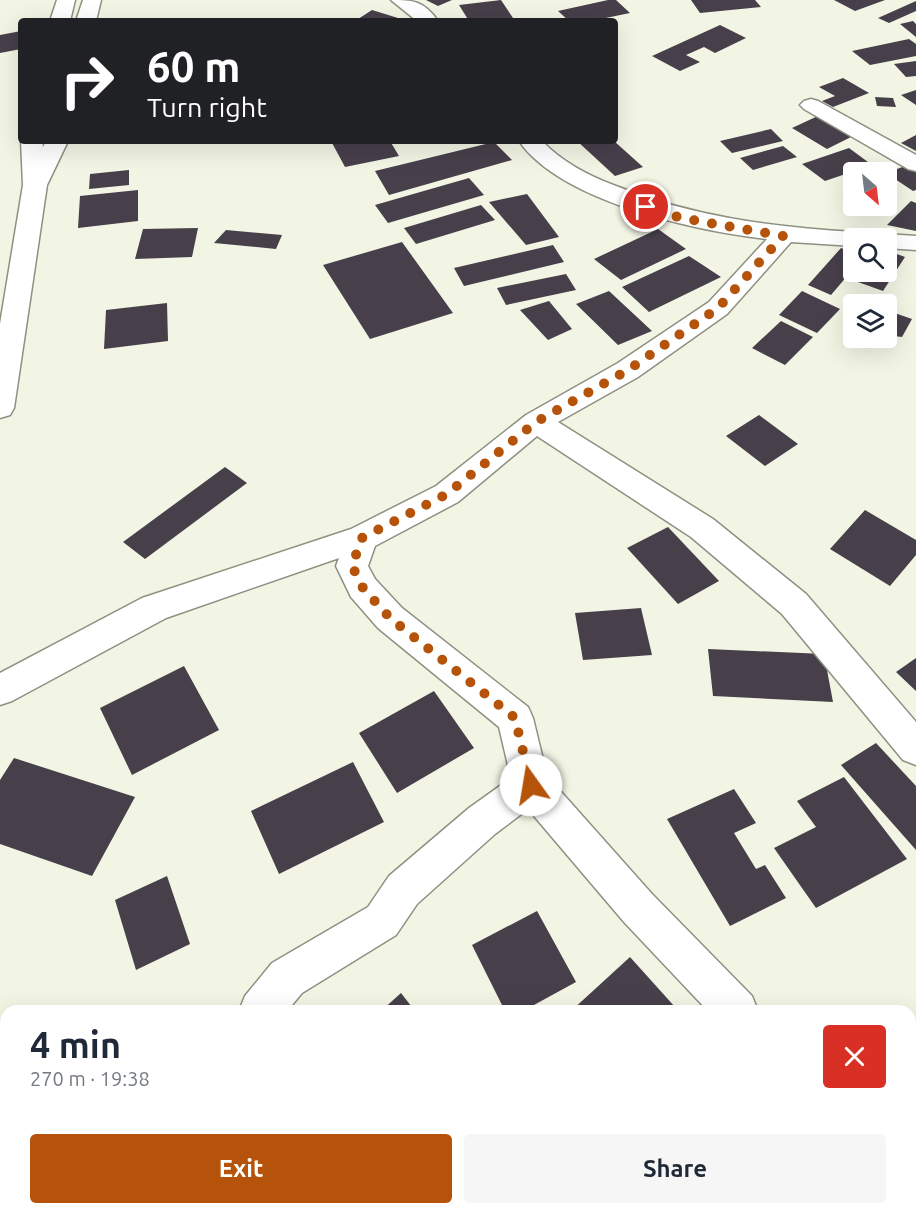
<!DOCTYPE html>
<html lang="en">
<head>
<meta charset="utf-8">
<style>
	:root { --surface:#fff; --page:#f6f6f7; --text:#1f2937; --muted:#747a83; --accent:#b45309 }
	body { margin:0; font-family:Ubuntu,sans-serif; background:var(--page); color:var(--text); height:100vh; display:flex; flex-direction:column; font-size:22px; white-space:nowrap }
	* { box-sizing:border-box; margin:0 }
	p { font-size:20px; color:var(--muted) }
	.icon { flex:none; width:33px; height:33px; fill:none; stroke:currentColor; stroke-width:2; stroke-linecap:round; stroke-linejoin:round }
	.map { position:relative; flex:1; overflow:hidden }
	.details { position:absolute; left:0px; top:1005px; width:916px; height:210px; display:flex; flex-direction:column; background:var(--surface); border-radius:18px 18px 0 0; box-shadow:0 6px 24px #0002 }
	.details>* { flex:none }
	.banner { position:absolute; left:18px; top:18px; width:600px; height:126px; border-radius:6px; box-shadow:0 6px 24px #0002; background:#202124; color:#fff; overflow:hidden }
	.needle { width:39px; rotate:152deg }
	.controls { position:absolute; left:843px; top:162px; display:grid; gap:12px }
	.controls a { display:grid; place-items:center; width:54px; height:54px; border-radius:6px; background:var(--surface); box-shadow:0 6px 24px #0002; font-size:30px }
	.pin { position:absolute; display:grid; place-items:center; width:51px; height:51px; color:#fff; margin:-26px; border:3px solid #fff; border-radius:50%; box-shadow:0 2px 6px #0007 }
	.me { position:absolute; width:66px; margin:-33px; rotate:347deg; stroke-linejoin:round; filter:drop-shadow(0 0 4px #0008) }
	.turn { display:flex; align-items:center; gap:21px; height:126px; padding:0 30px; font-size:27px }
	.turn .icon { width:78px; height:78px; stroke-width:2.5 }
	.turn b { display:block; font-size:42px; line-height:51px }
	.round { display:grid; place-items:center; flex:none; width:63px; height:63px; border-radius:6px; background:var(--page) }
	.overview { display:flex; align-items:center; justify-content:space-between; height:102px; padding:0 30px }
	h1 { font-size:36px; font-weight:700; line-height:45px }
	.action { display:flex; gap:12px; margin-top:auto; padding:12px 30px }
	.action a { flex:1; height:69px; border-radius:6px; background:var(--accent); color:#fff; font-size:24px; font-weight:700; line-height:69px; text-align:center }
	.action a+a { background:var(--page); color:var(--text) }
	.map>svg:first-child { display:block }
	.building { fill:#473f4a }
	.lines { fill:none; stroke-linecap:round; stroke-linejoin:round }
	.street-casing { stroke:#8e9082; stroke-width:3 }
	.secondary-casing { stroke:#8e9082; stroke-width:3 }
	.street { fill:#fff; fill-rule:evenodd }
	.secondary { fill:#fff; fill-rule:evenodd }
	.route { stroke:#b45309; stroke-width:10; stroke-dasharray:0 18 }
</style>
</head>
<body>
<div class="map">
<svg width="916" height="1215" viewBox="0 0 916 1215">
	<rect width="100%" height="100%" fill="#f2f5e4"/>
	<path class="building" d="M426,0h26l-14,6z
		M501,0l14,21h-46l-10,-16z
		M608,0h8l14,13 -39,8h-22l-11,-10z
		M691,0h64l6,7 -61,6z
		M834,0h51l-30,11z
		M916,1v10l-27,12 -11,-5z
		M372,10l26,8 -4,3h-39z
		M913,21l3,3v13l-16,-13z
		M720,25l26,13 -31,15 -11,-6 -18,8 14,7 -20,9 -28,-15z
		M21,31v18l-21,4v-18z
		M909,39l7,5v12l-46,9 -18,-14z
		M916,61v15l-10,1 -12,-13z
		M843,78l26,15 -36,14 -11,-6 13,-5 -16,-9z
		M916,90v15l-15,-10z
		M875,97l18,1 3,9 -19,-1z
		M820,115l35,20 -28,14 -35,-21z
		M771,129l12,12 -51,12 -12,-12z
		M916,135v16l-15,-8z
		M331,141h59l9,15 -54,11z
		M577,141h37l29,26 -28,9z
		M494,142l18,18 -123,35 -14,-24z
		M783,146l14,11 -44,13 -13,-12z
		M849,148l23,17 -47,16 -23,-17z
		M908,165l8,5v20l-3,1 -27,-18z
		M129,170v15l-40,4 1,-15z
		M469,178l15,17 -96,28 -13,-18z
		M138,190v31l-60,7 2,-32z
		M527,194l32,43 -33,8 -37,-43z
		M911,201l5,2v28l-29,-6z
		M481,205l14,15 -79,24 -12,-16z
		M198,228l-6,29 -57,2 8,-30z
		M658,229l28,20 -65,31 -27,-21z
		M226,230l56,5 -6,14 -62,-6z
		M402,242l51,71 -83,26 -47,-74z
		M553,245l11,17 -100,24 -10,-18z
		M841,248l13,5v15l-23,27 -23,-10z
		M886,250l19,7 -22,34 -25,-9 7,-10h21z
		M689,256l32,21 -72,35 -27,-25z
		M566,274l10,16 -70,15 -9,-17z
		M609,291l43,40 -34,14 -42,-41z
		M802,291l38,18 -23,24 -38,-18z
		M549,301l23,28 -24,11 -28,-30z
		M167,303l1,38 -64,8 2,-39z
		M886,310l26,9 -10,18 -16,-2z
		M781,321l32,16 -28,28 -33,-17z
		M759,415l39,29 -33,22 -39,-30z
		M225,467l22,16 -102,76 -22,-17z
		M865,510l51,30v15l-26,31 -60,-37z
		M668,527l51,54 -41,23 -51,-56z
		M641,608l11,47 -69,5 -8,-47z
		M708,649l116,5 9,48 -120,-6z
		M916,658v33l-20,-19z
		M184,666l35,64 -87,45 -32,-67z
		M434,691l40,57 -77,45 -38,-60z
		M876,743l40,43v64l-75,-85z
		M14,758l121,39 -43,79 -92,-32v-64z
		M353,762l31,60 -105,52 -28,-63z
		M844,777l63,82 -91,49 -42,-60 42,-21 -19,-26z
		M734,789l22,34 -22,10 22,36 9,-4 21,33 -56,28 -63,-107z
		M167,876l23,68 -54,26 -21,-70z
		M537,911l39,71 -53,29h-18l-33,-66z
		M630,957l45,50 -5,4h-99z
		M401,993l14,18h-34z
		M196,1209h114l-3,6h-99z
		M544,1209h26l-6,6h-16z
		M793,1209h67l3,6h-68z"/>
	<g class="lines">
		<defs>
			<path id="street" d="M391,0c22,0 33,1 47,21h-21z
				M811,99l7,2 98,54v16l-8,-2 -104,-60 -4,-4 4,-4z
				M519,141h23c20,21 47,35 74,45 77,31 156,41 238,46l9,2 3,4h-12v8l-63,-4 -64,72 -89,63 -80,45 155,97 93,75 110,128v43l-13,-5 -121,-146 -91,-77 -154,-101 -79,66 -83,44 -7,20 7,13 27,29 126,99 5,11 14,58 105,118 100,102 6,15h-50l-84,-89 -96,-113 -33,25 -78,70 -21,31 -94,58 -15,18h-48l6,-15 27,-33 96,-56 21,-31 80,-68 42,-30 -12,-51 -121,-99 -27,-31 -15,-31 3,-8 -173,60 -154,83 -12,4v-32l142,-75 209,-69 85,-43 90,-71 92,-52 91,-61 58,-63c-70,-8 -206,-37 -248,-98z
				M886,234l30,2v14l-30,-2v-10h-10z
				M910,1186l6,2v27h-28l-3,-6h25z
				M130,1209h48l-3,6h-48z"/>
			<path id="secondary" d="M57,0h18l-5,21h-20z
				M83,0h18l-5,21h-20z
				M21,140l21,1 1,6 3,-6h22l-21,44 -33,223 -4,7 -10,3v-94l23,-139z"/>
		</defs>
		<use href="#street" class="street-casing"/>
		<use href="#secondary" class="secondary-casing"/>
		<use href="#street" class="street"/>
		<use href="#secondary" class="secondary"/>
	</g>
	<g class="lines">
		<path class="route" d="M531,785l-16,-67 -125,-100 -27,-30 -11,-22 10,-28 85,-44 89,-72 92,-52 90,-62 65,-72 -102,-18 -35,-11"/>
	</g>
</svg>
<div class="controls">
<a><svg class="needle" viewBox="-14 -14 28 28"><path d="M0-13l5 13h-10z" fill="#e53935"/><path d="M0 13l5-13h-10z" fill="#747a83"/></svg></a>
<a><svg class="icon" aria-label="search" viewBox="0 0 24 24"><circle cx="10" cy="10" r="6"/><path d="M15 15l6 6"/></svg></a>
<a><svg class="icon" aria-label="layers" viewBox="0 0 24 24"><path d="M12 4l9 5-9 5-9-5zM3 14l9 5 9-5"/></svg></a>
</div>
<div class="pin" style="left:646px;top:207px;background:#d93025"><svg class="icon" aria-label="arrive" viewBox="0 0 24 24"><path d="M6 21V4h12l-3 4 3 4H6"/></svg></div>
<svg class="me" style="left:531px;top:785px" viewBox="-20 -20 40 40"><circle r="19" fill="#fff"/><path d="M0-13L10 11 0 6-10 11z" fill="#b45309"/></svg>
<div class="banner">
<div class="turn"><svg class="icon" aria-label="right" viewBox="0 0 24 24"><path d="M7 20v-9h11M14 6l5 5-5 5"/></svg><div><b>60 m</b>Turn right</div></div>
</div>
<section class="details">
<div class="overview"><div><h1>4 min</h1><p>270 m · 19:38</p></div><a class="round" style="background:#d93025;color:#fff"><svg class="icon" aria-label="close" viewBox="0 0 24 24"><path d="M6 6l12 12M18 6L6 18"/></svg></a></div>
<div class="action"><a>Exit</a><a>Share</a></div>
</section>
</div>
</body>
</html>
